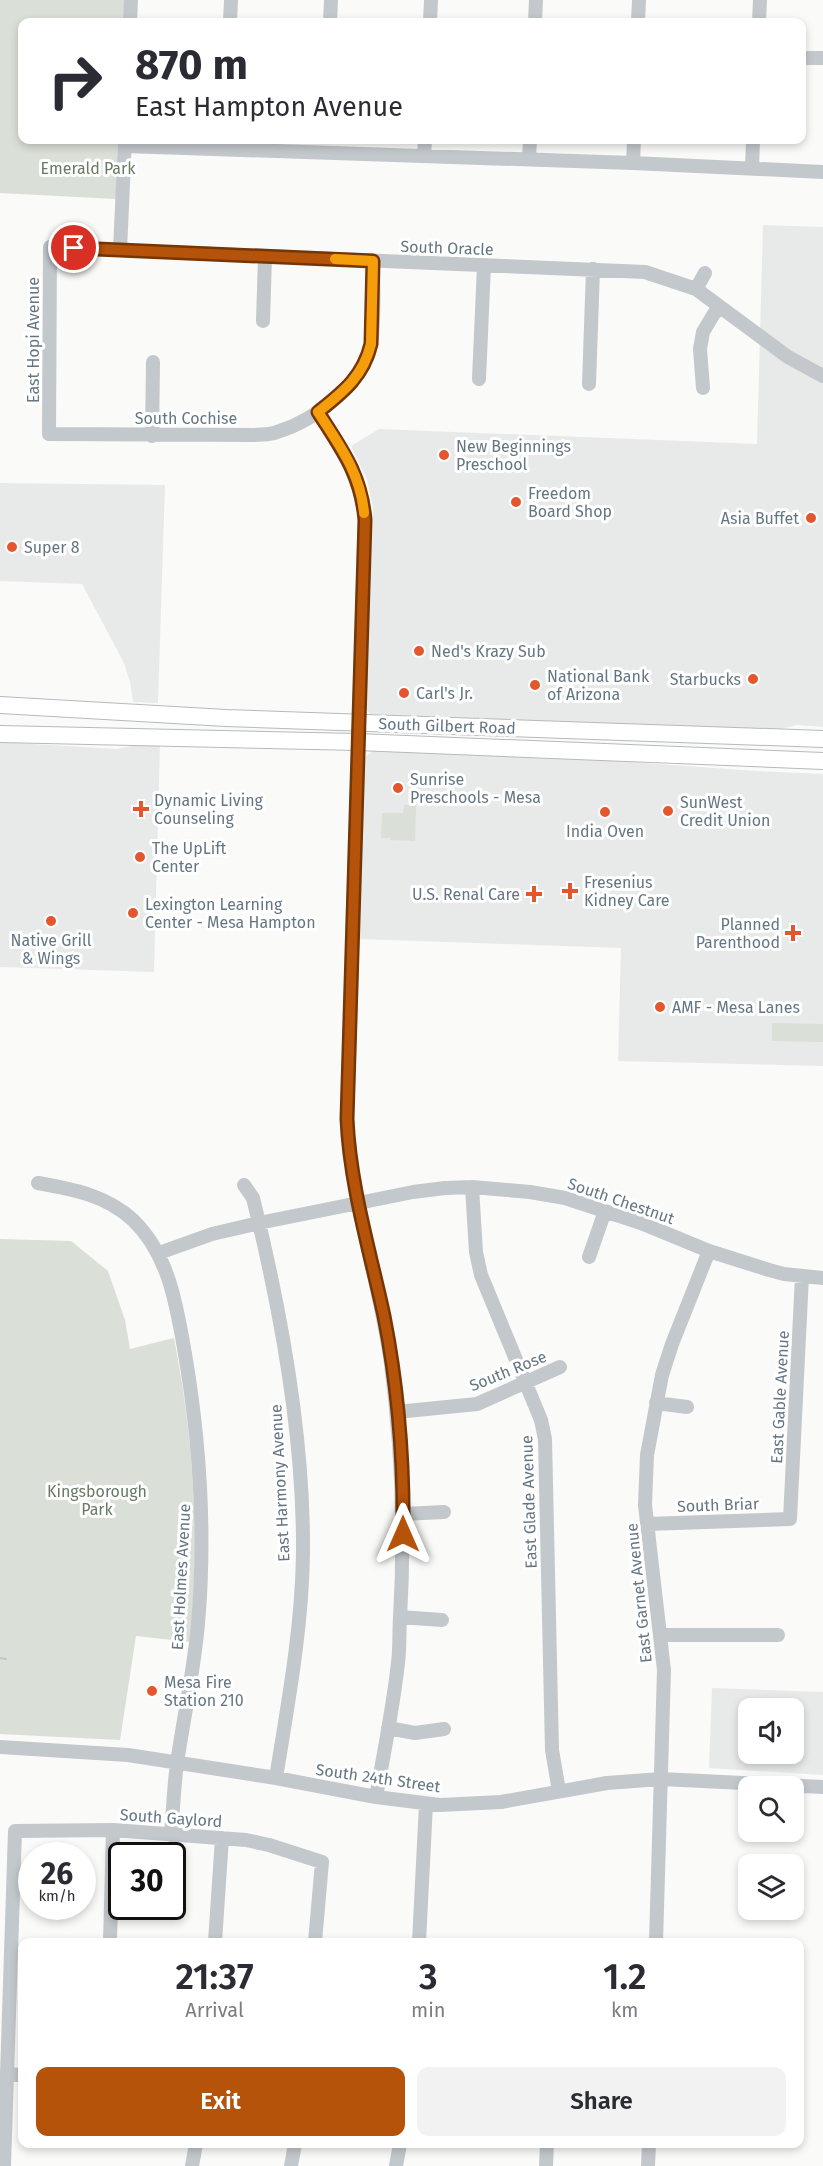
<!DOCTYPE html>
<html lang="en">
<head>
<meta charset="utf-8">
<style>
	:root { --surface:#fff; --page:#f2f2f3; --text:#2b2b33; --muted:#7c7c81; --accent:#b45309 }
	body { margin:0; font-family:"Fira Sans",sans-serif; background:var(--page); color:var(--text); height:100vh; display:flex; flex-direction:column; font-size:22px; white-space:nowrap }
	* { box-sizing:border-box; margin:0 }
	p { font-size:20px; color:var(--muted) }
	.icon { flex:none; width:33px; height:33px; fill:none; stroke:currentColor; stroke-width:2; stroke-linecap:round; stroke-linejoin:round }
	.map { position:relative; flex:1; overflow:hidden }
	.panel { position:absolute; left:18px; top:1938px; width:786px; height:210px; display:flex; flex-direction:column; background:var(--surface); border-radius:12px; box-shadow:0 3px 9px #0003 }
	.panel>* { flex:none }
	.top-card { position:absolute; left:18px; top:18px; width:788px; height:126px; border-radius:12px; box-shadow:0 3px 9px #0003; background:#fff; color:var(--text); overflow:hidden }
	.controls { position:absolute; left:738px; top:1698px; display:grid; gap:12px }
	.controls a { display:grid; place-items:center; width:66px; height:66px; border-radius:12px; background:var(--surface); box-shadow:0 3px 9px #0003; font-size:30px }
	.speed { position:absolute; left:18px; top:1842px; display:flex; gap:12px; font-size:30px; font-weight:700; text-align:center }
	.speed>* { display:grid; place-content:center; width:78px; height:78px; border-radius:50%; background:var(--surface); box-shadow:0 3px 9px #0003; line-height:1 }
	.speed small { font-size:15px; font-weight:400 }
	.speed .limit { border:3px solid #111; border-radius:9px; background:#fff; color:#111 }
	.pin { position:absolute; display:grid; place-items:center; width:51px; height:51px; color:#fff; margin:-26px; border:3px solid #fff; border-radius:50%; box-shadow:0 2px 6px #0007 }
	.me { position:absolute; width:66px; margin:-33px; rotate:0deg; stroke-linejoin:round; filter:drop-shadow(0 0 4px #0008) }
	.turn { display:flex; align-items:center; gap:21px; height:126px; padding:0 18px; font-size:27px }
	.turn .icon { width:78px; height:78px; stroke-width:2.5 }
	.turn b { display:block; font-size:42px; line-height:51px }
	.eta { display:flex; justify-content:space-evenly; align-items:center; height:102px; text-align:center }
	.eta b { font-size:36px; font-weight:600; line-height:42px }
	.button { display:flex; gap:12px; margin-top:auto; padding:12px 18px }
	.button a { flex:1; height:69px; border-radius:12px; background:var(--accent); color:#fff; font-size:24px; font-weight:600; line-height:69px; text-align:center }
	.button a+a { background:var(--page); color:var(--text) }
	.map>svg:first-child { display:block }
	.built { fill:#e8e9e9; fill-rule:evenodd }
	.green { fill:#dadfd7 }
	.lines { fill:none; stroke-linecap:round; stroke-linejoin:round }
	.stream { stroke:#bbc7cb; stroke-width:2 }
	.major-casing { stroke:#b5babe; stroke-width:18 }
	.minor { stroke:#c3c8cc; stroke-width:14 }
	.major { stroke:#fff; stroke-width:16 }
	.route-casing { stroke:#753606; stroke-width:15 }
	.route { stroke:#b45309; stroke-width:10 }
	.slow { stroke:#f59e0b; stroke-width:10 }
	.poi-dot { fill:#e4572e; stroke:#fff; stroke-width:2 }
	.labels { text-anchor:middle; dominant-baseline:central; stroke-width:6; stroke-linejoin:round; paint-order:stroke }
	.park-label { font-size:16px; fill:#687a64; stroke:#fff }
	.street-label { font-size:16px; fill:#657683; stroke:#fff }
	.poi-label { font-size:16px; fill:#657683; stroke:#fff; text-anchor:start }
</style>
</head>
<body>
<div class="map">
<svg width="823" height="2166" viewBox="0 0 823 2166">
	<rect width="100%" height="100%" fill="#fafaf8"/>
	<path class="built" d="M763,225l60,2v500l-26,-2 -17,4 -118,-3 -292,-12 -4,-6 7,-200 -6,-28 -16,-34 28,-17 378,15z
		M0,483l165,2 -7,218 -25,-1 -3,-20 -6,-19 -42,-79 -82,-3z
		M0,742l117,7 32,-7h11l-6,230 -154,-5z
		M373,751l214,8 170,12 66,3v292l-205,-5 3,-113 -262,-9 5,-172 1,-10z
		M712,1688l111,4v83l-114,-7zM794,1708v46h-46v-46z"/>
	<path class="green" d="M0,0h125l-1,22h-102v118h96l-2,59 -116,-6z
		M404,805h12l-1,36 -25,-1v-2h-9l1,-25h21z
		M772,1023l51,1v18l-51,-1z
		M0,1239l71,2 37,30 17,49 5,29 44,-11c20,102 26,201 16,304l-54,-6 -16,104 -120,-6z"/>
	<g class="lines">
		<path class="stream" d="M0,1658l6,1"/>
		<defs>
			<path id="major" d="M0,705l226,13 597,21
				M0,734l358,8 465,19"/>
		</defs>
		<use href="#major" class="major-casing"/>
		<path class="minor" d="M130,22l1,-22
			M230,22l1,-22
			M330,22l1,-22
			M430,22l1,-22
			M535,22l1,-22
			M638,22l1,-22
			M759,22l1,-22
			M801,58h21
			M125,146l508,17 190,9
			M424,156l1,-16
			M529,159l1,-19
			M633,163l1,-23
			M752,169l1,-29
			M120,250l5,-110
			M373,261c0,27 2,57 -2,83 -6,40 -58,77 -94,88 -7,3 -15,2 -23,3l-205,-1 1,-187 595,25 51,17 92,68 35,19
			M696,289l9,-16
			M263,321l2,-65
			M479,379l5,-114
			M589,384l4,-115
			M703,388l-3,-39 3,-17 15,-25
			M318,412c24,38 43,62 47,108l-18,599c4,83 33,163 44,245 11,85 14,169 9,254 -1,15 0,30 -2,45 -5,45 -14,90 -22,134
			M152,436l1,-74
			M38,1183c34,6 68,12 95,37 35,34 43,82 51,128 16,92 22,183 14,276 -4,46 -14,92 -21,139 -3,23 -4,48 -6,72
			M244,1185l9,13c28,113 51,238 50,355 -1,76 -15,150 -27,225
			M472,1187l4,65 5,23 60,145 4,19 7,311 7,41
			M159,1253l53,-19 47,-11 154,-31 32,-4 27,-1 58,5 35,6 76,25 68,28 60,19 15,4 39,4
			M589,1257l16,-46
			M656,1403l31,4
			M397,1412l80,-8 83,-37
			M403,1514l41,-2
			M647,1524l143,-5 12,-243
			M400,1617l42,3
			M661,1635h117
			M388,1728l27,5 29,-4
			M0,1747l128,8 148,23 100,19 64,8 61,-3 106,-19 54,-4 162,8
			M110,1942l3,-112
			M215,1942l7,-104
			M419,1942l7,-138
			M656,1942l8,-272 -19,-165 2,-50 15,-80 10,-31 37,-93
			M6,2074l16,1
			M4,2166l11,-335 98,-1 133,10 23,5 53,17 -7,80
			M192,2166l4,-22
			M291,2166l4,-22
			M396,2166l4,-22
			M546,2166l1,-22
			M648,2166l1,-22"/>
		<use href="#major" class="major"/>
	</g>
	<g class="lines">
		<defs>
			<path id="route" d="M74,248l299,13 -2,83c-8,33 -28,48 -53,68 24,38 43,62 47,108l-18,599c3,67 23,132 37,197 14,71 20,146 19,218"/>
		</defs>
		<use href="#route" class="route-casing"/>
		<use href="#route" class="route"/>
		<path class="slow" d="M335,259l38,2 -2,83c-8,33 -28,48 -53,68 21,32 43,62 46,101"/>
	</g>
	<g class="poi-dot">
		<circle cx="444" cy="455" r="6"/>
		<circle cx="516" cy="502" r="6"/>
		<circle cx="811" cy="518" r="6"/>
		<circle cx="12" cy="547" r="6"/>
		<circle cx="419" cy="651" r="6"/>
		<circle cx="753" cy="679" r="6"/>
		<circle cx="535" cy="685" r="6"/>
		<circle cx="404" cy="693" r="6"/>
		<circle cx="398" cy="788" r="6"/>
		<path d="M138 800h6v6h6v6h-6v6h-6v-6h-6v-6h6z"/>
		<circle cx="668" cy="811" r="6"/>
		<circle cx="605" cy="812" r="6"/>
		<circle cx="140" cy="857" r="6"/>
		<path d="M567 882h6v6h6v6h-6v6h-6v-6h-6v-6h6z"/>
		<path d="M531 885h6v6h6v6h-6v6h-6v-6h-6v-6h6z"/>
		<circle cx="133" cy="913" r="6"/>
		<circle cx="51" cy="921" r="6"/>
		<path d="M790 924h6v6h6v6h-6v6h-6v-6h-6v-6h6z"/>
		<circle cx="660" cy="1007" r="6"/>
		<circle cx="152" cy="1691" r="6"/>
	</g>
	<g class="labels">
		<g class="park-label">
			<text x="88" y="168">Emerald Park</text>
			<text x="97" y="1491">Kingsborough<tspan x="97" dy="18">Park</tspan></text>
		</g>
		<g class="street-label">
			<text transform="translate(447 248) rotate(2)">South Oracle</text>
			<text transform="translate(33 340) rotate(-90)">East Hopi Avenue</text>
			<text x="186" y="418">South Cochise</text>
			<text transform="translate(447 726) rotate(2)">South Gilbert Road</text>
			<text transform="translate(621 1201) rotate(19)">South Chestnut</text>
			<text transform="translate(508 1371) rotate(-22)">South Rose</text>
			<text transform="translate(780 1397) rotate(-87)">East Gable Avenue</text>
			<text transform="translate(280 1483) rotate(-93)">East Harmony Avenue</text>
			<text transform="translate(529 1502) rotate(-92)">East Glade Avenue</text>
			<text transform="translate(718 1505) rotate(-2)">South Briar</text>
			<text transform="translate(181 1577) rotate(-87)">East Holmes Avenue</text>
			<text transform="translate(639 1593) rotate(-96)">East Garnet Avenue</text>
			<text transform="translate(378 1778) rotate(8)">South 24th Street</text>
			<text transform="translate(171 1818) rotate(4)">South Gaylord</text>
		</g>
		<g class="poi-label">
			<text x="456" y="446">New Beginnings<tspan x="456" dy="18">Preschool</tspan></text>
			<text x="528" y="493">Freedom<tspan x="528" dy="18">Board Shop</tspan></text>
			<text x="799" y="518" text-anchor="end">Asia Buffet</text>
			<text x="24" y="547">Super 8</text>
			<text x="431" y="651">Ned's Krazy Sub</text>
			<text x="547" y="676">National Bank<tspan x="547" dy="18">of Arizona</tspan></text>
			<text x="741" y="679" text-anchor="end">Starbucks</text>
			<text x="416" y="693">Carl's Jr.</text>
			<text x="410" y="779">Sunrise<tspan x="410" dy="18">Preschools - Mesa</tspan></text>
			<text x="154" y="800">Dynamic Living<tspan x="154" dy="18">Counseling</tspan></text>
			<text x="680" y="802">SunWest<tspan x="680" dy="18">Credit Union</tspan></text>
			<text x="605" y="831" text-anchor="middle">India Oven</text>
			<text x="152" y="848">The UpLift<tspan x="152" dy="18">Center</tspan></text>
			<text x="584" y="882">Fresenius<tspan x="584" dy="18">Kidney Care</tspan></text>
			<text x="520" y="894" text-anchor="end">U.S. Renal Care</text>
			<text x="145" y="904">Lexington Learning<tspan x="145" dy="18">Center - Mesa Hampton</tspan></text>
			<text x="780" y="924" text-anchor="end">Planned<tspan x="780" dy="18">Parenthood</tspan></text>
			<text x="51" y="940" text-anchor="middle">Native Grill<tspan x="51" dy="18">&amp; Wings</tspan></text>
			<text x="672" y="1007">AMF - Mesa Lanes</text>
			<text x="164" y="1682">Mesa Fire<tspan x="164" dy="18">Station 210</tspan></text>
		</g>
	</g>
</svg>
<div class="controls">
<a><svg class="icon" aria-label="sound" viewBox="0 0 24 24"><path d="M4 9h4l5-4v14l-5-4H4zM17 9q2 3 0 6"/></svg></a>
<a><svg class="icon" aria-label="search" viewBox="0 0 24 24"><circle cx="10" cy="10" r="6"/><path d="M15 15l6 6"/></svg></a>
<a><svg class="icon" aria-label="layers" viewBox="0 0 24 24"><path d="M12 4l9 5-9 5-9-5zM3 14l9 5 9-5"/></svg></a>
</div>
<div class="speed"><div>26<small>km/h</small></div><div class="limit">30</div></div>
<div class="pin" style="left:74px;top:248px;background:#d93025"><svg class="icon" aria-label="arrive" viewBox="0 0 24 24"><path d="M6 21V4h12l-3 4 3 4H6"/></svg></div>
<svg class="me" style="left:403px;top:1534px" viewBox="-20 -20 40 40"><path d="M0-17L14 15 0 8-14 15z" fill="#b45309" stroke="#fff" stroke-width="4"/></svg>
<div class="top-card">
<div class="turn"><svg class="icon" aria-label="right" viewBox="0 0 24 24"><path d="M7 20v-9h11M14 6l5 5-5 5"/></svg><div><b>870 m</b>East Hampton Avenue</div></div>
</div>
<section class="panel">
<div class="eta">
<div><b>21:37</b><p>Arrival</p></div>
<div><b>3</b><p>min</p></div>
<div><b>1.2</b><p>km</p></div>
</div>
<div class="button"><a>Exit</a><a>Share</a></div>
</section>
</div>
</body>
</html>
